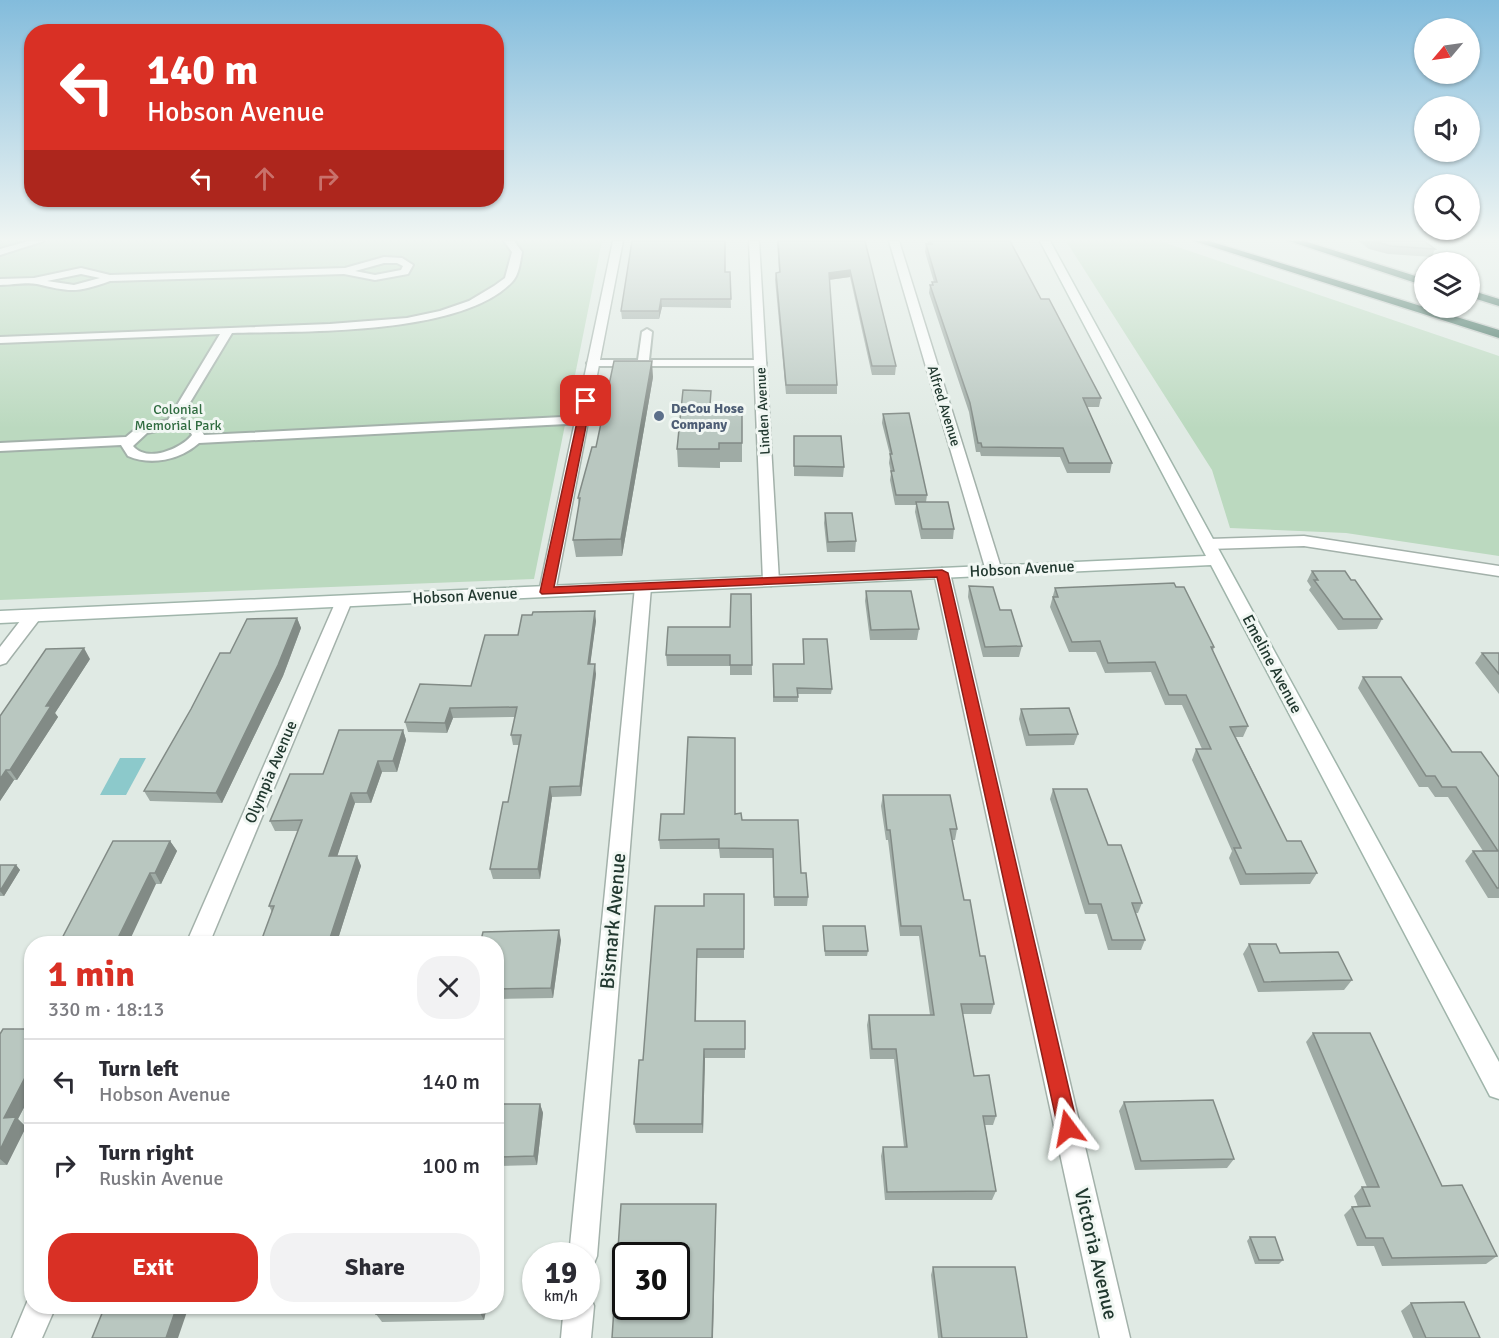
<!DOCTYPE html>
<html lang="en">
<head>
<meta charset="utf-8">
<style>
	:root { --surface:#fff; --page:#f2f2f3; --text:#2b2b33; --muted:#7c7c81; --line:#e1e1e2; --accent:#d93025 }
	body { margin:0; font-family:Signika,sans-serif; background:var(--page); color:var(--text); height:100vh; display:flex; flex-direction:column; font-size:22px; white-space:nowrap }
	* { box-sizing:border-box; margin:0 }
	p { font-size:20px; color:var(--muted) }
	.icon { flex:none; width:33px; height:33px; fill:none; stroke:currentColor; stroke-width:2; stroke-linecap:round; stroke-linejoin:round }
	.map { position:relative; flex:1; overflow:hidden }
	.drawer { position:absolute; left:24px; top:936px; width:480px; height:378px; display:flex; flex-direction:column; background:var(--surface); border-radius:24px; box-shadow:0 2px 4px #0004 }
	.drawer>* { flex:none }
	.banner { position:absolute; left:24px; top:24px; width:480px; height:183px; border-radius:24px; box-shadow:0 2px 4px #0004; background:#d93025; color:#fff; overflow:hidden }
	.needle { width:39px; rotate:241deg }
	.controls { position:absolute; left:1414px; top:18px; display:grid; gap:12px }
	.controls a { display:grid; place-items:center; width:66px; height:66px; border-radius:50%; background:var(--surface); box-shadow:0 2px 4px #0004; font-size:30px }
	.speed { position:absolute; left:522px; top:1242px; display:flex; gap:12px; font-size:30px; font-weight:700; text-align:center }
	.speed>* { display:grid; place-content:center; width:78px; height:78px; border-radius:50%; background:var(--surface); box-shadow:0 2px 4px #0004; line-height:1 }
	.speed small { font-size:15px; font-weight:400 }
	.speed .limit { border:3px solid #111; border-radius:9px; background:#fff; color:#111 }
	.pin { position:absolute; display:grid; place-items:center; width:51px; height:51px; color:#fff; margin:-26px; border-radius:12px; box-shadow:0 3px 9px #0006 }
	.me { position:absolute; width:66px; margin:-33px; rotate:347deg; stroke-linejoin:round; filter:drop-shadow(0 0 4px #0008) }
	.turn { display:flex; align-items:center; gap:21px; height:126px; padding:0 24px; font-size:27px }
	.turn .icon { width:78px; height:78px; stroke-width:2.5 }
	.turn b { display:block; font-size:42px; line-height:51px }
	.lanes { display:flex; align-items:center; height:57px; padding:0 24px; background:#0003; justify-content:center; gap:30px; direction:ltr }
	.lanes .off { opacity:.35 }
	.round { display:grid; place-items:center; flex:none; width:63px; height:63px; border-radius:24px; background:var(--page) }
	.overview { display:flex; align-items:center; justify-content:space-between; height:102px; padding:0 24px }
	h1 { font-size:36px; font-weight:800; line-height:45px; color:var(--accent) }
	.cta { display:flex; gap:12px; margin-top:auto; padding:12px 24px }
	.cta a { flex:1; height:69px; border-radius:24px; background:var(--accent); color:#fff; font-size:24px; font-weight:800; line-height:69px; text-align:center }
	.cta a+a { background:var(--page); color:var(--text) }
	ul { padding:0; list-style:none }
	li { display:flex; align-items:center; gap:18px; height:84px; padding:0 24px; border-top:2px solid var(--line) }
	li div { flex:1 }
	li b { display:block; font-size:22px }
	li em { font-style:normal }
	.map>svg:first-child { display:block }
	.green { fill:#bbd9bf }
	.water { fill:#8cc9cb }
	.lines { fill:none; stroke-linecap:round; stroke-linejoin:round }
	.lane-casing { stroke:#a3b1aa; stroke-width:4 }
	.street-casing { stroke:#a3b1aa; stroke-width:3 }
	.secondary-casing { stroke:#a0b5ab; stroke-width:3 }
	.highway-casing { stroke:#bdc4c1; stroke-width:3 }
	.lane { fill:#fff; fill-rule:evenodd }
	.street { fill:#fff; fill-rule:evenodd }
	.secondary { fill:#fff; fill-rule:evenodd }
	.highway { fill:#316352; fill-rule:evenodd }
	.wall { fill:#9faba5 }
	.shaded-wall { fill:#828b86 }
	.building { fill:#b9c7c0; stroke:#828b86; stroke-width:1.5; fill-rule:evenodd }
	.route { fill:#d93025; stroke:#8d1f18; stroke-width:1.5 }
	.service-dot { fill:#5c6f8a; stroke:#f1f7f3; stroke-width:2 }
	.labels { text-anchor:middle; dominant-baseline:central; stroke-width:6; stroke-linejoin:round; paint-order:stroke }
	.far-street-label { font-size:14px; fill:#223930; stroke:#f1f7f3 }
	.far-service-label { font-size:14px; font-weight:bold; fill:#4e5e75; stroke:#f1f7f3; text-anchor:start }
	.far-park-label { font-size:14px; fill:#306c40; stroke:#f1f7f3 }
	.street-label { font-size:16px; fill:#223930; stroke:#f1f7f3 }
	.near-street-label { font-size:20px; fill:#223930; stroke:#f1f7f3 }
</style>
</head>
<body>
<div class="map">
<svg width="1499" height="1338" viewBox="0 0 1499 1338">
	<rect width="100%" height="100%" fill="#e0eae4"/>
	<path class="green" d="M0,241h602l-68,338 -534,21z
		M1066,241h94l339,115v200l-153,-23 -116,-5 -18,-58z"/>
	<path class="water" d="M120,758h26l-20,37h-26z"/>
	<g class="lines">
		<defs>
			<path id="lane" d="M29,241h15l-44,14v-6z
				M504,241h10l8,11c-2,10 -3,23 -10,30 -51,54 -210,49 -280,51l-52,86 18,5 6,11 378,-19 4,1 2,3 -2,3 -387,20c-19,17 -48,23 -71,13l-7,-11 -121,6v-8l126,-6 12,-10 30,-7 52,-86 -220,9v-6l330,-13 77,-6 33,-7 29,-10 25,-15 11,-8 7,-26zM174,427l15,2 3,6c-11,14 -45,28 -59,11l14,-13z
				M384,257l18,1 11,7 -5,9 -33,6 -31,-6 -234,7c-33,12 -40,11 -73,3 -10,-2 -26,1 -37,1v-6l34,-1 47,-10 29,7 235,-7zM384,263h13l6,3 -2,4 -26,5 -20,-4zM81,274l19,4 -26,7 -27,-4z
				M647,329l5,3 -3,28h111l6,3 -6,3h-167l-6,-3 6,-3h45l4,-28z"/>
			<path id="street" d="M613,241h10l-68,351 -2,4h-12l-2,-4z
				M749,241h10l20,340 -8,5 -8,-5z
				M889,241h10l103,330 -2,4h-12l-2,-4z
				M1304,536l195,30v10l-195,-30 -95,3 -8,-5 8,-5z
				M942,568l8,5 180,765h-30l-166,-765z
				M643,582l6,1 2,4 -54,669 -4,10 -7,3v-13h-17l66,-669 2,-4z
				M344,596l6,1 2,4 -143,343h-23l150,-343 2,-4z
				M33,611l6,1 3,4 -36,47 -6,2v-18l27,-35z
				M586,1294l4,1 4,11 -3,32h-30l3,-32h22z
				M30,1295l2,11h24l-14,32h-30z"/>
			<path id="secondary" d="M1040,241h10l449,821v37l-9,-3 -279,-531 -1211,58v-12l1206,-55z"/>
			<path id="highway" d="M1194,241h15l290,89v8z
				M1289,241h15l121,38v7z
				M1470,290l29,9v7l-29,-9z"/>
		</defs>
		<use href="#lane" class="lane-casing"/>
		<use href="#street" class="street-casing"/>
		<use href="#secondary" class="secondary-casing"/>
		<use href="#highway" class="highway-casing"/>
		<use href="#lane" class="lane"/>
		<use href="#street" class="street"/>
		<use href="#secondary" class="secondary"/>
		<use href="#highway" class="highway"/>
	</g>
	<path class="wall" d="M777,241h88l31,125 -1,9h-23l-22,-98 -21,3 8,105v9h-51l-11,-114 1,-7 3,-1z
		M927,241h83l31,58 60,99 -2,9h-12l25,56 -2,10h-43l-7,-16 -79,-1 -1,-4h-4l-7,-40 -40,-119 1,-8h2v-3h2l-9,-30 1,-8h2z
		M1359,241h65l11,8 -3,8 -44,-3 -19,-5z
		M725,272h5l1,36 -69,-1 -3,12h-37l-1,-8z
		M653,377l-31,179 -46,1 -3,-17 6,-34 -1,-8 18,-51z
		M742,406v56h-22v6l-42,-1 -1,-18z
		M883,414l44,81 -1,7 28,27 -1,10h-32l-6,-27 1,-7h-21l-5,-25 1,-7 -2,-10 1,-8 -8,-32z
		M794,436l50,31 -1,10 -49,-1z
		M825,513l31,28 -1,11h-28l-3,-29z
		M1312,571l70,48 -5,10 -39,1 -29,-40 2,-3 -4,-6z
		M969,586l31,24 22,36 -3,11h-36l-15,-60z
		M1055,588l159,59 -1,4 35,75 -5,11h-7l51,104 30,32 -7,11 -70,1 -11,-27 3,-7 -40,-91 4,-11h6l-20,-44h-17l-14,-33 -46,1 -9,-21h-27l-19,-45z
		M866,591l53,38 -2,11h-47l-5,-39z
		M751,594l1,81h-22v-9h-63l-1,-11 64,-28z
		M297,618l4,10 -18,48 -61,127 -72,-2 -6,-10 86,-138z
		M596,621l-6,43 6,10 -15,122 -29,1 -12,82h-47l-3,-10 18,-67 11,-57h-6l-2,-10 4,-18 -62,1 -6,15 -39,-1 -3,-10 66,-36 47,-51z
		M803,639l29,50 -1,5h-33v8h-25v-38h31z
		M1482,653h17v41l-24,-31z
		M90,659l-35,54 3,4 -41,63h-3l-14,21v-85z
		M1363,677l89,75 47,25v121h-11l-23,-37 8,-10h10l-35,-54h-13l-7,-10h-9l-61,-99z
		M1021,709l57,25 -4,11 -48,1 -7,-27z
		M403,730l3,10 -9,32h-15l-11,31h-16l-18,53h20l4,10 -23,73 -66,-27 -3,-6 29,-75h-23l-5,-10 53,-47z
		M1053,789l55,56 34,58 -4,10h-3l10,27 -4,10h-33l-11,-36h-12l-35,-115z
		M883,795l74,34 -2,11h-3l12,60 30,104 -3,10h-28l11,62 22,40 -3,9h-8l11,66 -4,9h-107l-4,-44 2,-9h21l-10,-88h-24l-3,-34 2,-10h61l-11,-79h-19l-12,-96h-2l-5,-34z
		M735,813l66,60 7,24 -1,9h-33l-1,-48h-53l-1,-9h-59l-1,-9z
		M170,841l7,10 -16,33h-5l-97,60z
		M0,865h16l4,5 -16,26h-4z
		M744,894v64h-47l-1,63h49v37h-40l-2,75h-67l-2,-9 9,-64 61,-154z
		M823,926l45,25 -1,5h-42z
		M561,940l-8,58 -57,1v-55z
		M1249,944l31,9 72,27 -8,10 -86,2 -15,-38z
		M32,1029v63l-14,27 8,8 -19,38h-7v-131z
		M1313,1033l129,153 55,70 -11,8 -104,2 -8,-20h-17l-13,-31 8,-8h6l-4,-11 8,-9h5l-61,-145z
		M1124,1102l110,57 -7,9 -92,2 -16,-59z
		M496,1104h44l3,9 -6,52 -41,1z
		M1250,1237l33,23 -4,4h-24l-8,-23z
		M933,1267l94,71h-89l-7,-63z
		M1411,1303l69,35h-67l-12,-27z
		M378,1306h109l-3,14 -102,2 -6,-8z"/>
	<path class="shaded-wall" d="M850,270v7l-22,3 1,-7z
		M661,299l1,8 -3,12v-8z
		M652,361l1,16 -31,179 -1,-17z
		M595,611l1,10 -7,53 -1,-10z
		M297,618l4,10 -18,48 -61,127 -6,-10z
		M84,648l6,11 -35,54 3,4 -41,63 -7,-10 36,-64z
		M595,664l1,10 -15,122 -1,-10z
		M450,708l3,10 -6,15 -2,-10z
		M403,730l3,10 -9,32 -4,-11z
		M378,761l4,11 -11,31 -4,-10z
		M6,770l8,10 -14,21v-22z
		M550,787l2,10 -12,82 -2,-10z
		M351,793l4,10 -21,63 -5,-10z
		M170,841l7,10 -16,33 -6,-11z
		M357,856l4,10 -23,73 2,5h-7l-3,-6z
		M16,865l4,5 -16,26 -4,-5z
		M150,873l6,11 -28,60h-13z
		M559,930l2,10 -8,58 -2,-10z
		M704,1049l1,9 -2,75 -1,-9z
		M30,1068l2,1v23l-14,27 8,8 -19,38 -7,-6v-9l4,-32z
		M540,1104l3,9 -6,52 -3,-9z
		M716,1204l-3,134h-1z
		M177,1306h12l-11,32h-12z
		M481,1306h6l-3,14 -4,-7z"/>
	<path class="building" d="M632,241h93v31h5l1,27h-70l-2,12h-38z
		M778,241h87l31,125h-24l-22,-96 -21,3 8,112h-51l-10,-112 4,-1z
		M930,241h80l31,58h8l52,99h-18l29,65h-43l-6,-15 -81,-1 -1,-4h-3l-8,-40 -40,-118h3l-1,-3h5l-11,-38h6z
		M1373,241h51l11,8 -44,-3z
		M614,361h38l-31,178 -48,1 7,-42h-2l14,-51h4z
		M683,390l28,1 -1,14 32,1v37h-23v6h-42z
		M909,413l18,82h-31l-5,-24h3l-4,-17h2l-9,-40z
		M794,436h47l3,31 -50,-1z
		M916,502h32l6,27h-32z
		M825,513h27l4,28 -28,1z
		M1312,571h33l6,9h4l27,39h-39l-29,-39h4z
		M1174,583l2,4h8l30,60h-3l37,79 -18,1 57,114h14l16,32 -71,1 -12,-26h7l-45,-99h15l-25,-54h-17l-14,-33 -47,1 -8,-22 -28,1 -19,-45h5l-3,-9z
		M969,586l24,1 7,23h11l11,36 -37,1z
		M866,591h45l8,38 -48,1z
		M731,594h20l1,71h-22v-10h-64l2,-28h62z
		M595,611l-7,53h7l-15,122 -30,1 -12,82h-48l13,-67h5l13,-67h-10l6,-28 -67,1 -5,15 -40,-1 15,-38 51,2 14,-51h33l4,-20h10l1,-3z
		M297,618l-19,47 -62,128 -72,-2 47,-82 29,-56h10l17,-34z
		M803,639h24l5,50 -35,-1 1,9h-24l-1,-33h31z
		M84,648l-38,58h5l-41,64h-4l-6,9v-63l46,-67z
		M1482,653h17v21z
		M1363,677h38l51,75h29l18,25v111h-2l-24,-37h25l-42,-64h-14l-7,-11h-9z
		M1069,708l9,26 -49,1 -8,-26z
		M339,730h64l-10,31h-15l-11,32h-16l-22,63h28l-27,82h8l-2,6h-76l14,-38h-5l33,-86 -32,1 20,-47h33z
		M688,737l47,1v76l6,-1 1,7h56l3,53h5l2,24h-34l-1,-48 -54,-1v-9l-60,1 2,-26h23z
		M1053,789h34l21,56h13l21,58h-10l13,37h-33l-11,-36h-12z
		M883,795h67l7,34h-7l14,71h6l10,56h5l9,48h-33l13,72 15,-1 7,41h-13l13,75 -109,1 -4,-45h24l-11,-98h-24l-3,-34h65l-13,-89h-20l-11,-96h-3z
		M113,841h57l-15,32h-5l-35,71h-56z
		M0,865h16l-16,26z
		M704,894h40v55h-47l-2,72h50v28h-41l-2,75h-68l5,-64h4l12,-154h49z
		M823,926h42l3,25h-43z
		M559,930l-8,58 -55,1v-45h-16l3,-12z
		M1249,944h27l4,9 58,-1 14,28 -88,2z
		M3,1029h29v39h-2l-26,50 12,-1 -16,33v-116z
		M1313,1033h57l72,153 20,-1 35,71 -105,2 -9,-20h-17l-14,-31 18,-1 -8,-19h17z
		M1213,1100l21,59 -93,2 -17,-59z
		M496,1104h44l-6,52 -38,1z
		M621,1204h95l-4,134h-100zM626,1256h50v50h-50z
		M1250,1237h25l8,23h-24z
		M933,1267h82l12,71h-85z
		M1464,1302l16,36h-54l-15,-35z
		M105,1306h72l-11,32h-74z
		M378,1306h103l-1,7 -104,1z"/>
	<linearGradient id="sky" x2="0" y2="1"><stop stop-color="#83bcdc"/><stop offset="0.56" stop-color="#f1f6f3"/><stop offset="1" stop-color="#f1f6f3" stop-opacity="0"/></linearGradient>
	<rect width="1499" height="428" fill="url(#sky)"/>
	<path class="route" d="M582,399l9,2 -37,186 388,-17 6,3 130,555 -3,7 -7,3 -7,-3 -3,-7 -121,-551 -395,17 -2,-2z"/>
	<circle class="service-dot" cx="659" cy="416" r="6"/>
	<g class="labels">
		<g class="far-street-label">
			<text transform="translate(944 406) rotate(73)">Alfred Avenue</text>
			<text transform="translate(763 411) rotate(-93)">Linden Avenue</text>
		</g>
		<g class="far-service-label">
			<text x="671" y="408">DeCou Hose<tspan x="671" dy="16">Company</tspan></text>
		</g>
		<g class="far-park-label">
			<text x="178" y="409">Colonial<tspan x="178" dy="16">Memorial Park</tspan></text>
		</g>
		<g class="street-label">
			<text transform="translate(1022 569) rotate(-3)">Hobson Avenue</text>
			<text transform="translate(465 596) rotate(-3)">Hobson Avenue</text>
			<text transform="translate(1272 664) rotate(62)">Emeline Avenue</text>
			<text transform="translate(271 772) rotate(-67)">Olympia Avenue</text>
		</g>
		<g class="near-street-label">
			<text transform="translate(613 921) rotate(-85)">Bismark Avenue</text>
			<text transform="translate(1096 1254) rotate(77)">Victoria Avenue</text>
		</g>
	</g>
</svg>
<div class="controls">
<a><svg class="needle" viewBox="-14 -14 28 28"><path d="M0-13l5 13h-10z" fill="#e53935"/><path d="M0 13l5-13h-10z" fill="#7c7c81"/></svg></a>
<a><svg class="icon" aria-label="sound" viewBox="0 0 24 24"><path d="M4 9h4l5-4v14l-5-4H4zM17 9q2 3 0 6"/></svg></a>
<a><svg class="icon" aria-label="search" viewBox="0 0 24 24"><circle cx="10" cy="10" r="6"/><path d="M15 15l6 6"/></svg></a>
<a><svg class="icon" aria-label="layers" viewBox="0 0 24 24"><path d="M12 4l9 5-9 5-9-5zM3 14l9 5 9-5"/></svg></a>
</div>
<div class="speed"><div>19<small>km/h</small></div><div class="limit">30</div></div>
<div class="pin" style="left:586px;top:401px;background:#d93025"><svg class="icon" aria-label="arrive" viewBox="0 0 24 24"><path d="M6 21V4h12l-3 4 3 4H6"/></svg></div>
<svg class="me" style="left:1068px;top:1128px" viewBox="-20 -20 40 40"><path d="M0-17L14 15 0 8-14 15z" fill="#d93025" stroke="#fff" stroke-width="4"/></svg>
<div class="banner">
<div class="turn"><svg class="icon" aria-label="left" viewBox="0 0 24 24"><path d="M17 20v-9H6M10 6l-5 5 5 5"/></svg><div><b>140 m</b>Hobson Avenue</div></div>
<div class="lanes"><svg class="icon" aria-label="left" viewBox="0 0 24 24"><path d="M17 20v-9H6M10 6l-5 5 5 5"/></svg><svg class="icon off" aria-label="ahead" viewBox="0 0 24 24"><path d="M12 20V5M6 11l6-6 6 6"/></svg><svg class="icon off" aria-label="right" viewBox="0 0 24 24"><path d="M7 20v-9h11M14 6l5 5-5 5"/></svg></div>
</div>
<section class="drawer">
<div class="overview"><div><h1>1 min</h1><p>330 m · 18:13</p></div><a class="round"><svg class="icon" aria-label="close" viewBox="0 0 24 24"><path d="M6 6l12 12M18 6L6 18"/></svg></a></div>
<ul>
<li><svg class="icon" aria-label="left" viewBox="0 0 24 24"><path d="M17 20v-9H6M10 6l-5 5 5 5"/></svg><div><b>Turn left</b><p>Hobson Avenue</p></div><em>140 m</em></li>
<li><svg class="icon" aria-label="right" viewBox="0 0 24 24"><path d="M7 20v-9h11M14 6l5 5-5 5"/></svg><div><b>Turn right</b><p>Ruskin Avenue</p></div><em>100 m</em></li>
</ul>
<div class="cta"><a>Exit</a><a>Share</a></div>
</section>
</div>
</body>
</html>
